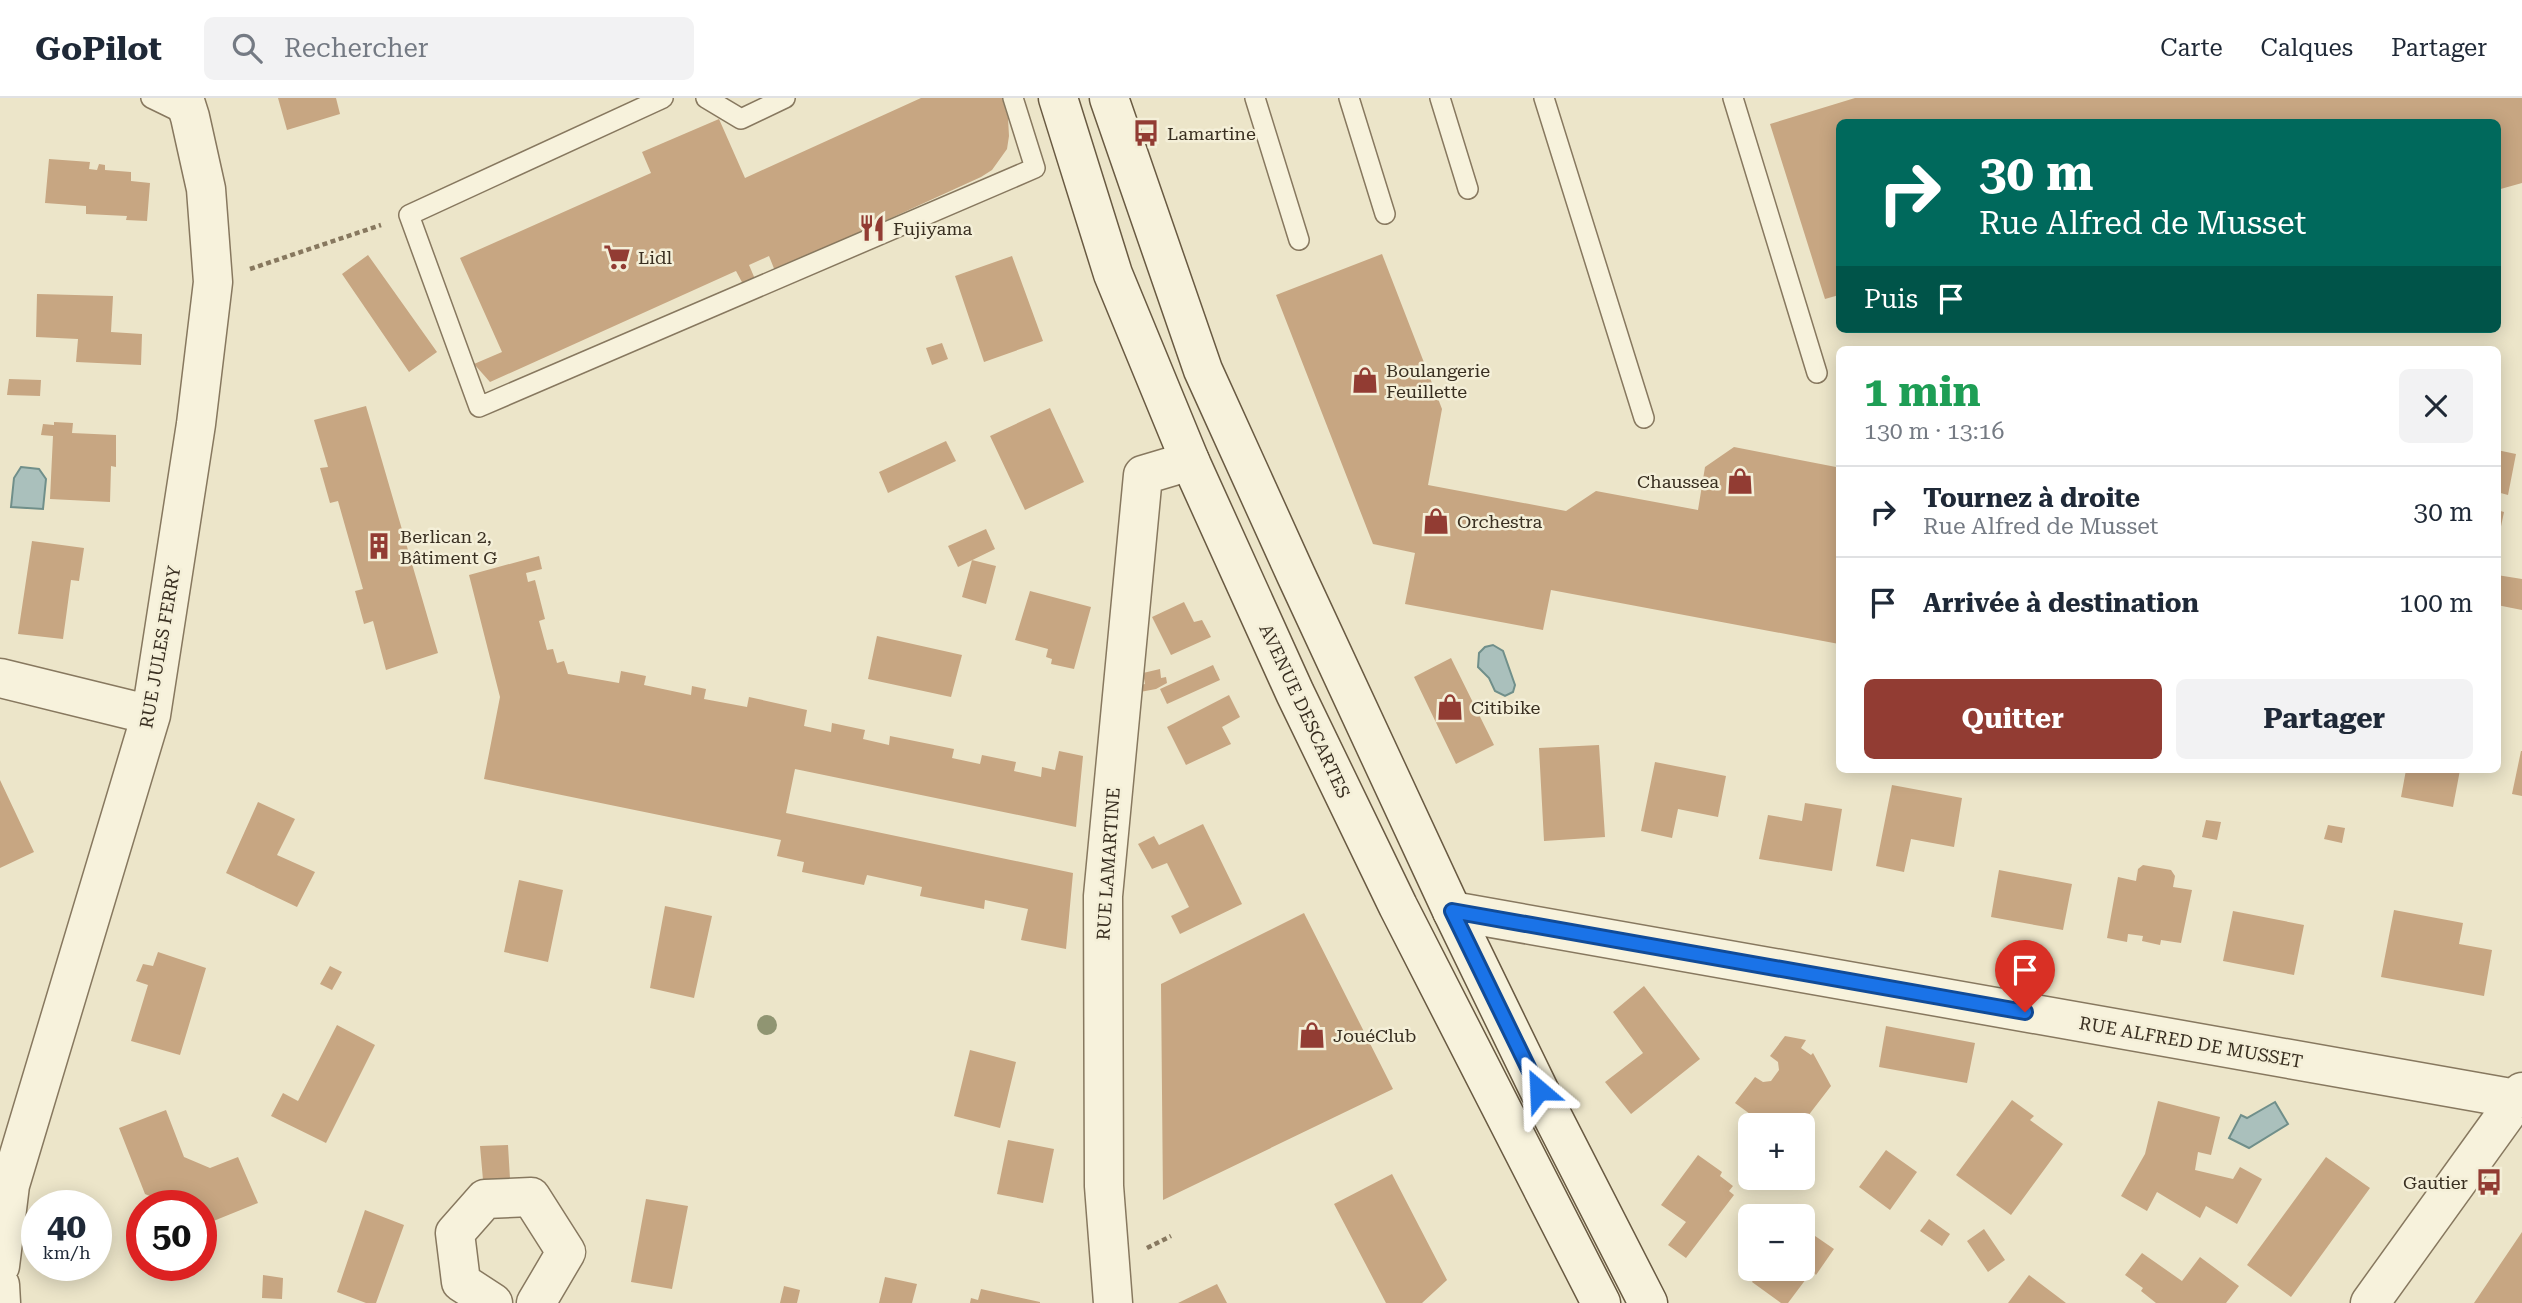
<!DOCTYPE html>
<html lang="fr">
<head>
<meta charset="utf-8">
<style>
	:root { --surface:#fff; --page:#f2f2f3; --text:#1f2937; --muted:#747a83; --line:#e0e1e3; --accent:#923c33 }
	body { margin:0; font-family:"Roboto Serif",serif; background:var(--page); color:var(--text); height:100vh; display:flex; flex-direction:column; font-size:26px; white-space:nowrap }
	* { box-sizing:border-box; margin:0 }
	p { font-size:23px; color:var(--muted) }
	.icon { flex:none; width:38px; height:38px; fill:none; stroke:currentColor; stroke-width:2; stroke-linecap:round; stroke-linejoin:round }
	.map { position:relative; flex:1; overflow:hidden }
	.sheet { position:absolute; left:1836px; top:248px; width:665px; height:427px; display:flex; flex-direction:column; background:var(--surface); border-radius:10px; box-shadow:0 4px 18px #0003 }
	.sheet>* { flex:none }
	.banner { position:absolute; left:1836px; top:21px; width:665px; height:214px; border-radius:10px; box-shadow:0 4px 18px #0003; background:#00695c; color:#fff; overflow:hidden }
	.fabs { position:absolute; left:1738px; top:1015px; display:grid; gap:14px }
	.fabs a { display:grid; place-items:center; width:77px; height:77px; border-radius:10px; background:var(--surface); box-shadow:0 4px 18px #0003; font-size:35px }
	.speed { position:absolute; left:21px; top:1092px; display:flex; gap:14px; font-size:35px; font-weight:700; text-align:center }
	.speed>* { display:grid; place-content:center; width:91px; height:91px; border-radius:50%; background:var(--surface); box-shadow:0 4px 18px #0003; line-height:1 }
	.speed small { font-size:18px; font-weight:400 }
	.speed .limit { border:10px solid #d22; background:#fff; color:#111 }
	.pin { position:absolute; display:grid; place-items:center; width:60px; height:60px; color:#fff; margin:-72px -30px; border-radius:50% 50% 50% 0; rotate:-45deg; box-shadow:0 0 7px #0007 }
	.pin .icon { rotate:45deg }
	.me { position:absolute; width:77px; margin:-38px; rotate:334deg; stroke-linejoin:round; filter:drop-shadow(0 0 5px #0008) }
	.turn { display:flex; align-items:center; gap:24px; height:147px; padding:0 28px; font-size:32px }
	.turn .icon { width:91px; height:91px; stroke-width:2.5 }
	.turn b { display:block; font-size:49px; line-height:60px }
	.then { display:flex; align-items:center; height:66px; padding:0 28px; background:#0003; gap:14px; font-size:26px }
	.round { display:grid; place-items:center; flex:none; width:74px; height:74px; border-radius:10px; background:var(--page) }
	.summary { display:flex; align-items:center; justify-content:space-between; height:119px; padding:0 28px }
	h1 { font-size:42px; font-weight:700; line-height:52px; color:#1e9e55 }
	.action { display:flex; gap:14px; margin-top:auto; padding:14px 28px }
	.action a { flex:1; height:80px; border-radius:10px; background:var(--accent); color:#fff; font-size:28px; font-weight:700; line-height:80px; text-align:center }
	.action a+a { background:var(--page); color:var(--text) }
	ul { padding:0; list-style:none }
	li { display:flex; align-items:center; gap:21px; height:91px; padding:0 28px; border-top:2px solid var(--line) }
	li div { flex:1 }
	li b { display:block; font-size:26px }
	li em { font-style:normal }
	header { display:flex; align-items:center; gap:42px; box-sizing:border-box; height:98px; padding:0 35px; background:var(--surface); border-bottom:2px solid var(--line) }
	header strong { font-size:33px }
	nav { display:flex; gap:38px; margin-inline-start:auto; font-size:24px }
	.search { width:490px; height:63px; background:var(--page); display:flex; align-items:center; gap:18px; box-sizing:border-box; padding:0 24px; border-radius:10px; color:var(--muted); font-size:26px }
	.map>svg:first-child { display:block }
	.water { fill:#aac0bc; stroke:#708f8a; stroke-width:2 }
	.building { fill:#c7a682 }
	.lines { fill:none; stroke-linecap:round; stroke-linejoin:round }
	.service-casing { stroke:#87785f; stroke-width:22 }
	.minor-casing { stroke:#87785f; stroke-width:41 }
	.secondary-casing { stroke:#695a42; stroke-width:41 }
	.path { stroke:#87785f; stroke-width:4.5; stroke-dasharray:5 3.5; stroke-linecap:butt }
	.service { stroke:#f7f2dc; stroke-width:19 }
	.minor { stroke:#f7f2dc; stroke-width:38 }
	.secondary { stroke:#f7f2dc; stroke-width:38 }
	.tree { fill:#909572 }
	.route-casing { stroke:#114b97; stroke-width:18 }
	.route { stroke:#1a73e8; stroke-width:12 }
	.labels { text-anchor:middle; dominant-baseline:central; stroke-width:5; stroke-linejoin:round; paint-order:stroke }
	.poi-label { font-size:18px; fill:#392f21; stroke:#f4efd8; text-anchor:start }
	.street-label { font-size:18px; fill:#392f21; stroke:#f4efd8 }
</style>
</head>
<body>
<header>
<strong>GoPilot</strong>
<div class="search"><svg class="icon" aria-label="search" viewBox="0 0 24 24"><circle cx="10" cy="10" r="6"/><path d="M15 15l6 6"/></svg>Rechercher</div>
<nav><a>Carte</a><a>Calques</a><a>Partager</a></nav>
</header>
<div class="map">
<svg width="2522" height="1205" viewBox="0 0 2522 1205">
	<rect width="100%" height="100%" fill="#ece5c9"/>
	<path class="water" d="M21,369l18,2 7,10 -3,30 -32,-2 3,-29z
		M1493,547l10,6 12,34 -2,7 -8,4 -10,-5 -6,-13 -11,-11 1,-14 6,-6z
		M2275,1004l13,22 -39,24 -20,-10 12,-23 6,3z"/>
	<path class="building" d="M278,0h58l4,16 -53,16z
		M921,0h81l6,20 1,18 -2,13 -15,21 -11,7 -206,94 -6,-15 -20,9 6,14 -12,5 -7,-13 -246,111 -16,-18 28,-12 -42,-94 191,-85 -9,-21 77,-33 26,59z
		M1855,0h667v85l-25,7v-68h-658v173l-14,4 -55,-175z
		M49,61l41,3 -1,7 8,1 2,-6 6,1v5l26,2v9l19,2 -3,38 -21,-1 1,-4 -41,-2v-8l-41,-3z
		M1382,156l60,155 -14,76 138,26 30,-20 102,19 7,-43 29,-20 102,20 3,-11v188l-288,-54 -8,40 -138,-26 10,-51 -42,-9 -97,-249z
		M368,157l69,97 -28,20 -67,-98z
		M1012,158l31,85 -59,21 -29,-86z
		M37,196l76,2 -2,36 31,2 -1,31 -65,-3 2,-23 -42,-2z
		M942,245l6,16 -16,6 -6,-17z
		M9,281l32,1 -1,16 -33,-1z
		M366,308l72,247 -52,17 -13,-49 -9,3 -9,-33 8,-2 -25,-88 -8,2 -10,-35 8,-1 -14,-47z
		M1050,310l34,74 -59,28 -35,-74z
		M54,324l19,1 -1,10 44,2v32l-5,-1 -1,36 -60,-3 3,-63 -12,-1 2,-11 11,1z
		M946,343l10,20 -68,32 -9,-21z
		M2497,352l19,4 -8,41 -11,-3z
		M2497,412l7,2 -6,29h-1z
		M986,431l9,20 -37,18 -10,-21z
		M32,443l52,7 -5,33 -8,-1 -8,59 -45,-5z
		M539,458l3,13 -16,4 2,9 7,-2 10,39 -6,2 8,29 6,-1 4,14 7,-2 4,13 51,9 2,-12 25,5 -2,9 47,10 1,-9 14,3 -2,10 43,8 2,-10 58,13 -3,16 27,6 1,-9 33,7 -2,9 26,6 1,-9 64,13 -2,9 28,6 2,-9 34,7 -2,9 27,6 1,-10 13,3 4,-19 24,5 -7,71 -281,-58 -9,44 287,60 -7,76 -45,-9 7,-31 -43,-9 -1,9 -64,-13 2,-9 -55,-12 -3,10 -62,-13 2,-10 -27,-6 4,-16 -297,-61 16,-82 -31,-122z
		M972,462l24,6 -10,38 -24,-7z
		M2497,477l25,4v31l-25,-5z
		M1030,493l61,16 -17,62 -23,-5 1,-5 -6,-2 2,-8 -33,-9z
		M1184,504l10,20 8,-2 9,17 -40,18 -19,-38z
		M877,538l85,19 -11,42 -83,-18z
		M1451,560l43,87 -38,19 -42,-87z
		M1213,567l7,15 -53,24 -7,-15z
		M1160,571l1,9 5,-1 1,6 -11,6 -16,3v-7l5,-1 -2,-11z
		M1229,597l11,22 -18,10 9,17 -45,21 -19,-38z
		M1599,647l6,92 -61,4 -5,-93z
		M2521,653h1v45l-10,-2z
		M1655,664l71,14 -8,41 -40,-8 -6,29 -31,-7z
		M2406,672h54l-7,37 -52,-10z
		M0,682l34,72 -34,16z
		M1892,687l70,13 -8,49 -43,-8 -7,33 -28,-6z
		M258,704l37,17 -18,36 38,17 -18,35 -71,-34z
		M1805,705l37,6 -10,62 -73,-12 9,-44 34,6z
		M2206,722l15,2 -4,18 -15,-3z
		M1203,726l39,80 -62,30 -9,-18 18,-9 -22,-44 -15,6 -14,-25 16,-8 5,9z
		M2328,727l17,3 -3,15 -18,-4z
		M2143,767l28,5 4,6 -2,11 19,3 -11,53 -20,-3 -1,5 -18,-4 1,-5 -15,-2 -1,8 -20,-4 11,-61 18,4 2,-12z
		M1999,772l73,14 -9,46 -72,-13z
		M519,782l44,10 -15,72 -44,-10z
		M665,808l47,10 -18,82 -44,-10z
		M2394,812l69,13 -4,21 33,6 -8,46 -103,-19z
		M2233,813l71,14 -10,50 -71,-14z
		M1304,815l89,176 -230,111 -2,-216z
		M158,854l48,16 -26,87 -49,-14 17,-56 -12,-4 7,-17 10,2z
		M330,868l12,6 -10,18 -12,-6z
		M1644,888l56,73 -69,55 -26,-32 38,-29 -30,-41z
		M337,927l38,20 -49,98 -55,-27 12,-23 15,8z
		M1886,928l89,17 -8,40 -88,-16z
		M1785,938l21,4 -5,8 10,7 2,-2 18,33 -30,39h-36l-30,-22 20,-26 8,5 8,-1 8,-11 -1,-8 -8,-6z
		M970,952l46,12 -16,66 -46,-12z
		M2012,1002l22,16 -4,4 33,24 -52,71 -55,-40z
		M2158,1003l62,16 -9,38 -13,-3 -3,18 38,9 7,-12 22,12 -25,45 -31,-18 -6,12 -43,-26 -10,19 -26,-15 24,-42z
		M166,1012l18,47 26,11 28,-11 20,46 -47,19 -10,-4v-12h-28l-28,-12 -26,-66z
		M1008,1042l46,9 -11,54 -46,-9z
		M508,1047l2,34 -27,1 -3,-34z
		M1886,1052l31,22 -27,38 -31,-23z
		M1698,1057l24,17 -2,4 13,10 -4,5 5,4 -48,63 -18,-13 18,-23 -25,-17z
		M2326,1059l44,31 -79,109 -44,-32z
		M1392,1076l55,106 -25,23h-36l-52,-99z
		M646,1101l42,7 -16,83 -41,-7z
		M365,1112l39,15 -28,78h-10l-29,-11z
		M1929,1121l21,15 -8,12 -22,-15z
		M1802,1129l32,22 -18,26 -4,-4 -24,32h-7l-29,-21 9,-13h41z
		M1984,1131l21,31 -17,12 -21,-31z
		M2522,1134v71h-48z
		M2142,1155l40,28 18,-24 39,29 -13,17h-70l-15,-12 2,-3 -18,-13z
		M263,1177l20,3 -1,21 -20,-1z
		M2029,1177l37,28h-58z
		M885,1179l32,7 -5,19h-33z
		M1217,1186l10,19h-49z
		M784,1188l16,4 -3,13h-17z
		M981,1191l59,13v1h-70l1,-5 7,2z"/>
	<g class="lines">
		<defs>
			<path id="service" d="M151,0l37,18
				M663,0l-254,117 70,192 556,-239 -22,-70
				M706,0l35,21 44,-21
				M1255,0l44,142
				M1349,0l36,116
				M1440,0l28,91
				M1544,0l100,320
				M1733,0l84,275"/>
			<path id="minor" d="M0,580l151,37
				M1452,813l1064,188
				M0,1168l10,-81 141,-470 45,-291 17,-142 -7,-93 -16,-72 -6,-19
				M0,1187l1,18
				M493,1205l-32,-21 -6,-49 30,-34 46,-2 35,55 -30,51
				M1113,1205l-9,-117 -1,-290 40,-421 47,-14
				M2370,1205l152,-211"/>
			<path id="secondary" d="M1058,0l55,176 77,187 105,232 103,213 203,397
				M1109,0l94,272 93,205 156,336 87,179 109,213"/>
		</defs>
		<use href="#service" class="service-casing"/>
		<use href="#minor" class="minor-casing"/>
		<use href="#secondary" class="secondary-casing"/>
		<path class="path" d="M250,171l131,-44
			M1147,1150l24,-12"/>
		<use href="#service" class="service"/>
		<use href="#minor" class="minor"/>
		<use href="#secondary" class="secondary"/>
	</g>
	<circle class="tree" cx="767" cy="927" r="10"/>
	<g class="lines">
		<defs>
			<path id="route" d="M1539,992l-87,-179 573,101"/>
		</defs>
		<use href="#route" class="route-casing"/>
		<use href="#route" class="route"/>
	</g>
	<defs>
		<symbol id="bus-bare" viewBox="-9 -9 18 18"><path d="M-5-6H5V4H4V6H2V4H-2V6H-4V4H-5ZM-3.5-4V0h7V-4ZM-3.5 1.2v1.5H-2V1.2ZM2 1.2v1.5H3.5V1.2Z" fill="#923c33" stroke="#f4efd8" stroke-width="2.5" paint-order="stroke"/></symbol>
		<symbol id="restaurant-bare" viewBox="-9 -9 18 18"><path d="M-5-6h1v4h1v-4h1v4h1v-4h1v5L-1.5 .5V6h-2V.5L-5-1ZM5-6V6H3V1.5H1.5Q1.5-4 5-6Z" fill="#923c33" stroke="#f4efd8" stroke-width="2.5" paint-order="stroke"/></symbol>
		<symbol id="supermarket-bare" viewBox="-9 -9 18 18"><path d="M-6-5.5h2.5l.6 2H6L4.5 2H-2.5L-4.4-4H-6ZM-1.5 3.2a1.3 1.3 0 1 0 .1 0ZM3 3.2a1.3 1.3 0 1 0 .1 0Z" fill="#923c33" stroke="#f4efd8" stroke-width="2.5" paint-order="stroke"/></symbol>
		<symbol id="shop-bare" viewBox="-9 -9 18 18"><path d="M-5-2.5h2.3a2.7 3.5 0 0 1 5.4 0H5L5.5 6h-11ZM-1.5-2.5h3a1.5 2.3 0 0 0-3 0Z" fill="#923c33" stroke="#f4efd8" stroke-width="2.5" paint-order="stroke"/></symbol>
		<symbol id="building-bare" viewBox="-9 -9 18 18"><path d="M-4-6H4V6H1V3H-1V6H-4ZM-2.5-4.3h1.7v1.8h-1.7ZM.8-4.3h1.7v1.8H.8ZM-2.5-1h1.7V.8h-1.7ZM.8-1h1.7V.8H.8Z" fill="#923c33" stroke="#f4efd8" stroke-width="2.5" paint-order="stroke"/></symbol>
	</defs>
	<g fill-rule="evenodd">
		<use href="#bus-bare" x="1127" y="16" width="38" height="38"/>
		<use href="#restaurant-bare" x="853" y="111" width="38" height="38"/>
		<use href="#supermarket-bare" x="598" y="140" width="38" height="38"/>
		<use href="#shop-bare" x="1346" y="263" width="38" height="38"/>
		<use href="#shop-bare" x="1721" y="364" width="38" height="38"/>
		<use href="#shop-bare" x="1417" y="404" width="38" height="38"/>
		<use href="#building-bare" x="360" y="429" width="38" height="38"/>
		<use href="#shop-bare" x="1431" y="590" width="38" height="38"/>
		<use href="#shop-bare" x="1293" y="918" width="38" height="38"/>
		<use href="#bus-bare" x="2470" y="1065" width="38" height="38"/>
	</g>
	<g class="labels">
		<g class="poi-label">
			<text x="1167" y="35">Lamartine</text>
			<text x="893" y="130">Fujiyama</text>
			<text x="638" y="159">Lidl</text>
			<text x="1386" y="272">Boulangerie<tspan x="1386" dy="21">Feuillette</tspan></text>
			<text x="1719" y="383" text-anchor="end">Chaussea</text>
			<text x="1457" y="423">Orchestra</text>
			<text x="400" y="438">Berlican 2,<tspan x="400" dy="21">Bâtiment G</tspan></text>
			<text x="1471" y="609">Citibike</text>
			<text x="1333" y="937">JouéClub</text>
			<text x="2468" y="1084" text-anchor="end">Gautier</text>
		</g>
		<g class="street-label">
			<text transform="translate(160 549) rotate(-80)">RUE JULES FERRY</text>
			<text transform="translate(1305 613) rotate(65)">AVENUE DESCARTES</text>
			<text transform="translate(1108 766) rotate(-86)">RUE LAMARTINE</text>
			<text transform="translate(2191 944) rotate(10)">RUE ALFRED DE MUSSET</text>
		</g>
	</g>
</svg>
<div class="fabs">
<a>+</a>
<a>−</a>
</div>
<div class="speed"><div>40<small>km/h</small></div><div class="limit">50</div></div>
<div class="pin" style="left:2025px;top:914px;background:#d93025"><svg class="icon" aria-label="arrive" viewBox="0 0 24 24"><path d="M6 21V4h12l-3 4 3 4H6"/></svg></div>
<svg class="me" style="left:1539px;top:992px" viewBox="-20 -20 40 40"><path d="M0-17L14 15 0 8-14 15z" fill="#1a73e8" stroke="#fff" stroke-width="4"/></svg>
<div class="banner">
<div class="turn"><svg class="icon" aria-label="right" viewBox="0 0 24 24"><path d="M7 20v-9h11M14 6l5 5-5 5"/></svg><div><b>30 m</b>Rue Alfred de Musset</div></div>
<div class="then">Puis<svg class="icon" aria-label="arrive" viewBox="0 0 24 24"><path d="M6 21V4h12l-3 4 3 4H6"/></svg></div>
</div>
<section class="sheet">
<div class="summary"><div><h1>1 min</h1><p>130 m · 13:16</p></div><a class="round"><svg class="icon" aria-label="close" viewBox="0 0 24 24"><path d="M6 6l12 12M18 6L6 18"/></svg></a></div>
<ul>
<li><svg class="icon" aria-label="right" viewBox="0 0 24 24"><path d="M7 20v-9h11M14 6l5 5-5 5"/></svg><div><b>Tournez à droite</b><p>Rue Alfred de Musset</p></div><em>30 m</em></li>
<li><svg class="icon" aria-label="arrive" viewBox="0 0 24 24"><path d="M6 21V4h12l-3 4 3 4H6"/></svg><div><b>Arrivée à destination</b></div><em>100 m</em></li>
</ul>
<div class="action"><a>Quitter</a><a>Partager</a></div>
</section>
</div>
</body>
</html>
